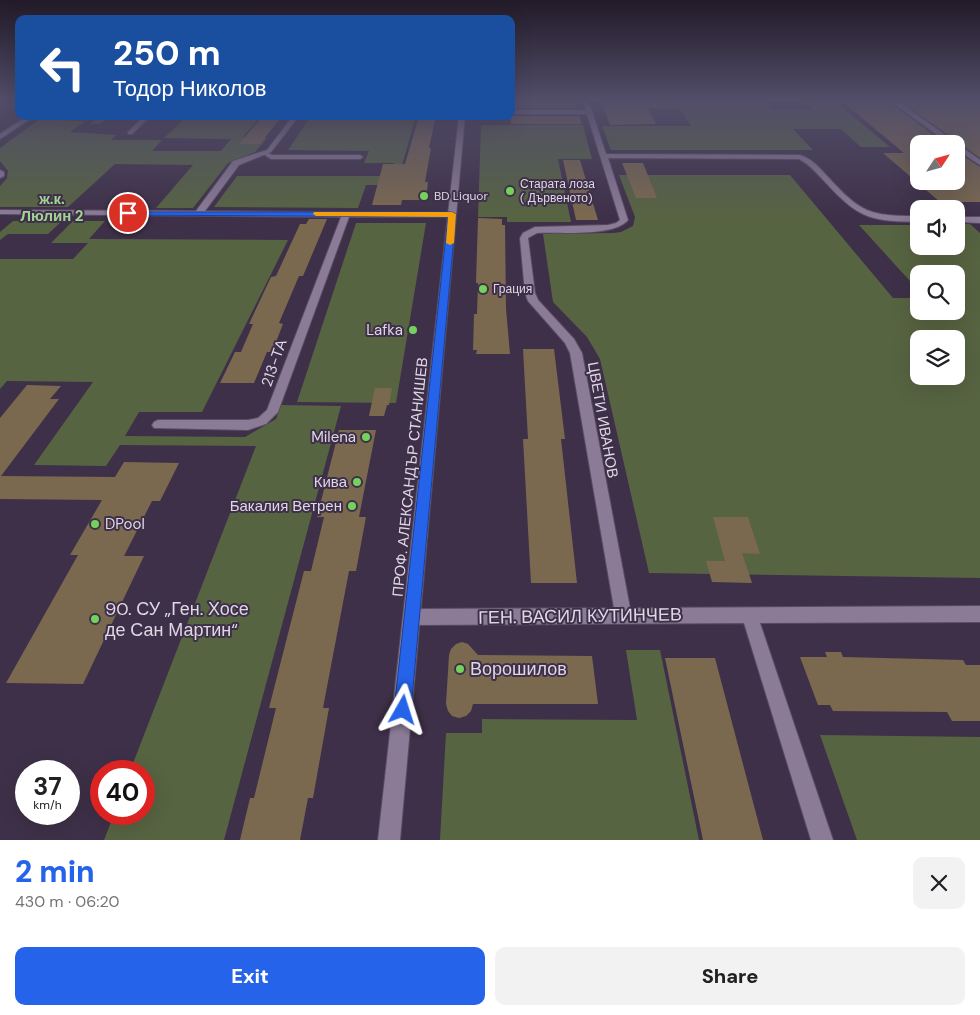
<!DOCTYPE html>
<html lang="en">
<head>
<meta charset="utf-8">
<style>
	:root { --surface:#fff; --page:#f2f2f2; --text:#202124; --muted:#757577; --accent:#2563eb }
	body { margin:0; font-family:"DM Sans",sans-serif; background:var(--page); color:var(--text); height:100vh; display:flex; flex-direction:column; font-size:19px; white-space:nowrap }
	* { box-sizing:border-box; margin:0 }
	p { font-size:16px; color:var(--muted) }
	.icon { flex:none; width:28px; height:28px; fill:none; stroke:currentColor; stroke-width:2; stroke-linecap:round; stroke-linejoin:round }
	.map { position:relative; height:840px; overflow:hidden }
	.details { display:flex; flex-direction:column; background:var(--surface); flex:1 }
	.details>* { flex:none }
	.guide { position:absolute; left:15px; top:15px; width:500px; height:105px; border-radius:10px; box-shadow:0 5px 20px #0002; background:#1a4fa0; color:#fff; overflow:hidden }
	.needle { width:32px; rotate:54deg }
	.tools { position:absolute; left:910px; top:135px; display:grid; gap:10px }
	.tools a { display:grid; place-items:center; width:55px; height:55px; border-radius:10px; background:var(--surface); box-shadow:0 5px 20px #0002; font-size:25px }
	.speed { position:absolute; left:15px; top:760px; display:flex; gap:10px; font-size:25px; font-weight:700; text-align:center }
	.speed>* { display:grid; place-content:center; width:65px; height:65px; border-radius:50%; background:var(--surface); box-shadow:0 5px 20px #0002; line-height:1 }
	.speed small { font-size:12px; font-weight:400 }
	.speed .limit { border:8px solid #d22; background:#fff; color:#111 }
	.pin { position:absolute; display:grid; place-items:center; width:42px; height:42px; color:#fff; margin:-21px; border:2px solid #fff; border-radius:50%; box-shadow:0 1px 5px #0007 }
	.me { position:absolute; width:55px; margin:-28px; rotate:6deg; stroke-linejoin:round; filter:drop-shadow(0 0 4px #0008) }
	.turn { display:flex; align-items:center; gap:18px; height:105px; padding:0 15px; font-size:22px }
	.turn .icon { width:65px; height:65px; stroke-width:2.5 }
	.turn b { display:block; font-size:35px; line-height:42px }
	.round { display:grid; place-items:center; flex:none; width:52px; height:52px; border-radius:10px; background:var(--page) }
	.headline { display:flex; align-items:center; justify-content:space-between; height:85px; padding:0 15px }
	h1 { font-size:30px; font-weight:800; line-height:38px; color:var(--accent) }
	.cta { display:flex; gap:10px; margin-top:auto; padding:10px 15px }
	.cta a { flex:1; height:58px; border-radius:10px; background:var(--accent); color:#fff; font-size:20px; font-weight:800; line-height:58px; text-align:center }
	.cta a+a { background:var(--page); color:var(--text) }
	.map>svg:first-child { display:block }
	.green { fill:#576442; fill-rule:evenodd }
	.building { fill:#7b694f }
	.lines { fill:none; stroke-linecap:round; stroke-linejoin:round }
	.service-casing { stroke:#594d62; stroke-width:2 }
	.minor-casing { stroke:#594d62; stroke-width:2 }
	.tertiary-casing { stroke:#594d62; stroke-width:2 }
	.service { fill:#8b7b97; fill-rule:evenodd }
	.minor { fill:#8b7b97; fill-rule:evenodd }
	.tertiary { fill:#8b7b97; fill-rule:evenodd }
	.route { fill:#2563eb; stroke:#184099 }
	.slow { fill:#f59e0b }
	.poi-dot { fill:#74d25c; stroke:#3e3048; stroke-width:2 }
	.labels { text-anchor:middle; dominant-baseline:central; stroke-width:4; stroke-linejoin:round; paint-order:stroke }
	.far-poi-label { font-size:12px; fill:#dfd7e6; stroke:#3e3048; text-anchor:start }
	.far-quarter-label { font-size:15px; font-weight:bold; fill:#a0d394; stroke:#3e3048 }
	.poi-label { font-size:15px; fill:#dfd7e6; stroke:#3e3048; text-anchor:end }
	.street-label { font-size:15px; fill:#dfd7e6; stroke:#3e3048 }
	.near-poi-label { font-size:18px; fill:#dfd7e6; stroke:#3e3048; text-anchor:start }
	.near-street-label { font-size:18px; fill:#dfd7e6; stroke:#3e3048 }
</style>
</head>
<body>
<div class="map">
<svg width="980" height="840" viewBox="0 0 980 840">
	<rect width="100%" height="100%" fill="#3e3048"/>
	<path class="green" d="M801,99h31l58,48h-29l-20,-18h-48l20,21h-202l-9,-24h89l-11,-17 -69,-1 -2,-4h41v-2h114l8,8h41z
		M44,116h62l-5,4h4l-5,4h-10l5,-4c-12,0 -40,-6 -49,0l39,1 -15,11 46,3 -5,5h51l-10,11h69l10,-12 -67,-1 23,-22h74l-18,21 24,1 -12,14 -27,11 -35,45h-37l37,-43 -78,-1 -47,43h-68v-21l7,-8 1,-7 -8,-10v-13z
		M311,116h105l-17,60 -21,9h-12l-8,23 -144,-1 23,-31h153l4,-13h-30l5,-12 -81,-1z
		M481,125h102l9,34h-34l13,63h-64v-5h-29z
		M619,175h171l103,123h26v13h37v-37h-37v17l-60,-66h60v21h37v-22h14l10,9v345l-331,-5 -49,-214 -13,-22 -34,-35 -10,-68 70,-1 8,-1 12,-6 2,-9zM919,339h37v37h-37z
		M13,221h49l-14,13h-40l-8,6v-8z
		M73,221h32l-16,18 199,1 -86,172h-63l-14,24 120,1 31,-18 5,-14 60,1 -117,434h-120l10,-26h30v-43h-14l126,-325 -136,-1 -14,21 -72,-1 59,-83 -86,-1 -7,8v-130h73l15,-16h-37z
		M356,223h70l-30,180 -99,-1z
		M626,650h34l39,190h-259l6,-107h36v-14l155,1z
		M820,735l160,2v103h-123z"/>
	<path class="building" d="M545,99h29l3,9h-66v-6h34z
		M643,99l13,25 -46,1 -10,-25z
		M845,99l41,1 60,44h-27v37h37v-30l24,16v35h-40l-57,-49h21l-60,-50h1l-4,-3h5z
		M973,99l7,4v55l-81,-58z
		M511,116h68l3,8h-71z
		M281,117l-21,27h-21l22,-26z
		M418,120h17l-6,28h2l-6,34h3l-2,18h-24l-1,5h-29l11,-41h22z
		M563,160h17l18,60h-22z
		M622,163h21l14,35h-21z
		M478,218l24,1v6h3l1,84 4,45h-34l1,-4h-4l1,-36h3l1,-31h-2z
		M309,219h18l-24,57h-4l-20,47 4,1 -11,28h-5l-13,31h-34l15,-31h6l12,-28h-4l22,-47 5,-1 24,-52h6z
		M523,349h31l11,90h-4l16,144h-46l-8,-144h5z
		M27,385l34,1 -11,13h9l-58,77 114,1 9,-15 55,1 -19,38h-8l-28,55h20l-61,128 -77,-1 72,-128h-8l32,-55 -102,-1v-81z
		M375,388h17l-3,17h-2l-3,11h-15z
		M339,430h37l-17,87h7l-10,54h-7l-26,137h6l-16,90h-5l-8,42h-60l10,-42h4l22,-90h-7l35,-137h7l13,-54h-7z
		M713,517h35l12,37 -18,-1 10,30 -40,-1 -6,-21h19z
		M462,642l6,2 10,11 114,1 6,48h-125l-2,7 -5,5 -7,2 -7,-2 -4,-5 -2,-7 3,-49 2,-6 5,-5z
		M825,652h16l2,5 120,3 3,5h14v56h-28l-5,-9 -114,-1 -3,-6h-12l-18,-48h27z
		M665,658h50l48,182h-60z"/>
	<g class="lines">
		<defs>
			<path id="service" d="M265,151l7,4h88l3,2 -3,2h-89l-8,-5v-2z"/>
			<path id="minor" d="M582,99h6l18,55 194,1c12,4 19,12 27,21 34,37 42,40 92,40v6c-46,-1 -59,-2 -91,-37 -9,-9 -17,-20 -29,-26l-191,-1 20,62c-14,17 -69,12 -91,13l-9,5 7,55 3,7 36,39 8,14 48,255 350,-2v16l-220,1 73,217h-22l-67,-217 -332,2 -6,-2 -2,-6 2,-6 6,-2 202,-1 -44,-255 -5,-10 -37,-42 -3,-8 -5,-55 3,-5 12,-6 73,-2 8,-2 4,-3 -33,-106h-76v-4h75z
				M888,99h7l85,61v5l-24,-16v-5h-7z
				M27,116h8l-35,23v-5z
				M144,116h7l-19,18h-4v-2z
				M293,116h6l-28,36 -32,13 -34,46 247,2 4,2 -4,2h-103l-71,195 -12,12 -18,6 -94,-2 -2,-3 2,-3 4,-2h90l10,-2 9,-8 74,-193 -341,-3v-4l196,1 37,-50 34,-11z
				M0,170l4,2v4l-4,2z
				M956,217h24v6l-24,-1z"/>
			<path id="tertiary" d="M459,116h6l-65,724h-22z"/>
		</defs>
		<use href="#service" class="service-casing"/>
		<use href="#minor" class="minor-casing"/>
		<use href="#tertiary" class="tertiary-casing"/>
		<use href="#service" class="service"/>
		<use href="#minor" class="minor"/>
		<use href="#tertiary" class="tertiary"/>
	</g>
	<linearGradient id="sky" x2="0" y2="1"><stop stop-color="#221a28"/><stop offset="0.46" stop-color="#524e6a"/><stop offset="1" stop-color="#524e6a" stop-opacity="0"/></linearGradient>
	<rect width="980" height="217" fill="url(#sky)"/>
	<path class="route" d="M126,212h326l4,2 -45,496 -2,6 -6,3 -6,-3 -3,-6 54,-493 -320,-2h-2z"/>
	<path class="slow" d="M314,212h138l4,2 -2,29 -4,2 -4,-2 2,-26 -132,-1 -3,-2z"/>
	<g class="poi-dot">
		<circle cx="510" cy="191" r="5"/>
		<circle cx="424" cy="196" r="5"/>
		<circle cx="483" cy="289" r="5"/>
		<circle cx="413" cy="330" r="5"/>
		<circle cx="366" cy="437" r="5"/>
		<circle cx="357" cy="482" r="5"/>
		<circle cx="352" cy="506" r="5"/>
		<circle cx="95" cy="524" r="5"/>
		<circle cx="95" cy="619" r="5"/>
		<circle cx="460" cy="669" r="5"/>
	</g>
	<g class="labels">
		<g class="far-poi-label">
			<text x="520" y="184">Старата лоза<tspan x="520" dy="14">( Дървеното)</tspan></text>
			<text x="434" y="196">BD Liquor</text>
			<text x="493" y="289">Грация</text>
		</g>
		<g class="far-quarter-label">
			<text x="52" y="199">ж.к.<tspan x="52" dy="17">Люлин 2</tspan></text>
		</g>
		<g class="poi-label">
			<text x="403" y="330">Lafka</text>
			<text x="356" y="437">Milena</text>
			<text x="347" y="482">Кива</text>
			<text x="342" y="506">Бакалия Ветрен</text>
			<text x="105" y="524" text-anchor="start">DPool</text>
		</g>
		<g class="street-label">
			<text transform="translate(274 363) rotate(-71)">213-ТА</text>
			<text transform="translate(603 420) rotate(80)">ЦВЕТИ ИВАНОВ</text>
			<text transform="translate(410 477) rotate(-84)">ПРОФ. АЛЕКСАНДЪР СТАНИШЕВ</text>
		</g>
		<g class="near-poi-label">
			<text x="105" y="609">90. СУ „Ген. Хосе<tspan x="105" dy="21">де Сан Мартин“</tspan></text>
			<text x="470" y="669">Ворошилов</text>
		</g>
		<g class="near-street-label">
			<text transform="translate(580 616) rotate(-1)">ГЕН. ВАСИЛ КУТИНЧЕВ</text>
		</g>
	</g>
</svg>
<div class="tools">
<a><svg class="needle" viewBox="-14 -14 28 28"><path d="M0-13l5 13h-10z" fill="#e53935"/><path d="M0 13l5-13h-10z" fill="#757577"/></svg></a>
<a><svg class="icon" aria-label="sound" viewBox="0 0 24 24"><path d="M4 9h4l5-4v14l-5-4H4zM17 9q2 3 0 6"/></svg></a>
<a><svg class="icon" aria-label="search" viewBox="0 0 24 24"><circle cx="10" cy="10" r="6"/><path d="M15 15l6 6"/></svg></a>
<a><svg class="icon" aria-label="layers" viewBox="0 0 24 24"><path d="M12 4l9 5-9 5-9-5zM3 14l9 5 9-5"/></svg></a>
</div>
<div class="speed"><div>37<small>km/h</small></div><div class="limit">40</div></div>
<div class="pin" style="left:128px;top:213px;background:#d93025"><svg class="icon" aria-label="arrive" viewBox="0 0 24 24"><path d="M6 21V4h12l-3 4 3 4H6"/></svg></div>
<svg class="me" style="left:403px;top:710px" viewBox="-20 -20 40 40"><path d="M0-17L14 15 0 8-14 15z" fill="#2563eb" stroke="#fff" stroke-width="4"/></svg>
<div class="guide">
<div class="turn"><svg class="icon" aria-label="left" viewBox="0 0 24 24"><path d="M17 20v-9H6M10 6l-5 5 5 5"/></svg><div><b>250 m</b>Тодор Николов</div></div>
</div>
</div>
<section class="details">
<div class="headline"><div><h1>2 min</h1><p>430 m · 06:20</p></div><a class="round"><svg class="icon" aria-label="close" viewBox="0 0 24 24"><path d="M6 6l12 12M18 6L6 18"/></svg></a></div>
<div class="cta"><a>Exit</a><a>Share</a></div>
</section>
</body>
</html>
